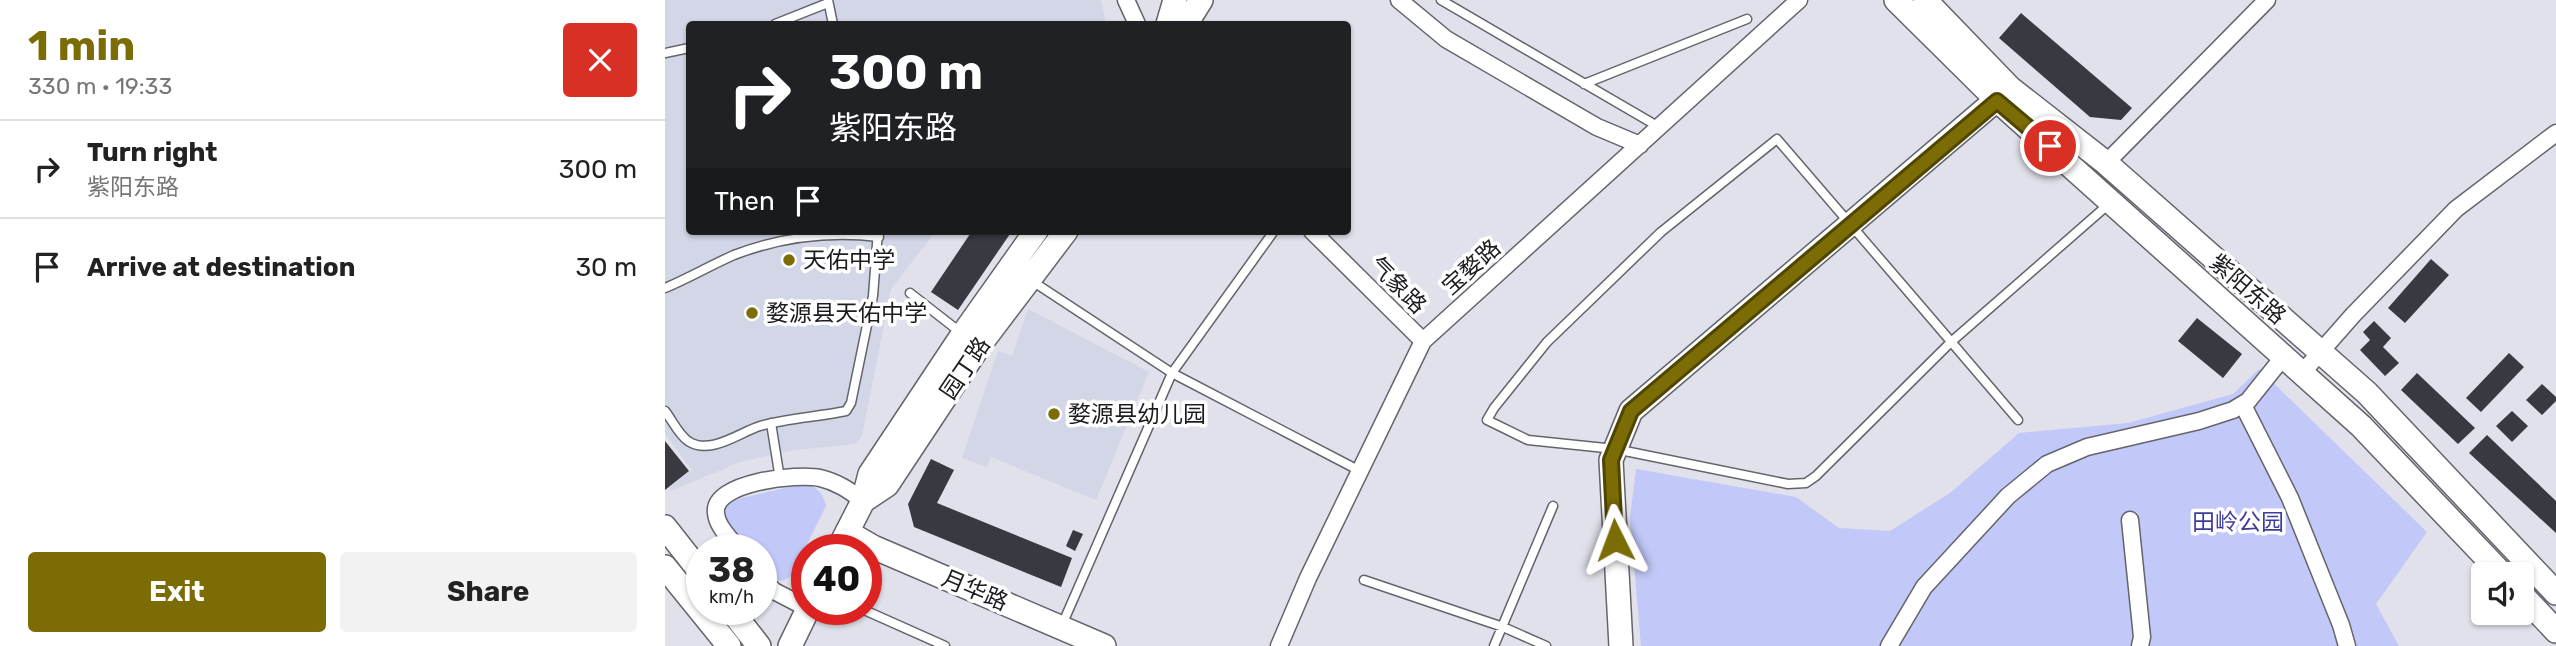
<!DOCTYPE html>
<html lang="en">
<head>
<meta charset="utf-8">
<style>
	:root { --surface:#fff; --page:#f2f2f2; --text:#222; --muted:#767676; --line:#e0e0e0; --accent:#7b6c05 }
	body { margin:0; font-family:Rubik,"Noto Sans SC",sans-serif; background:var(--page); color:var(--text); height:100vh; display:flex; flex-direction:column; font-size:26px; white-space:nowrap }
	* { box-sizing:border-box; margin:0 }
	p { font-size:23px; color:var(--muted) }
	.icon { flex:none; width:38px; height:38px; fill:none; stroke:currentColor; stroke-width:2; stroke-linecap:round; stroke-linejoin:round }
	.map { position:relative; flex:1; overflow:hidden }
	.drawer { display:flex; flex-direction:column; background:var(--surface); width:665px }
	.drawer>* { flex:none }
	.hud { position:absolute; left:21px; top:21px; width:665px; height:214px; border-radius:7px; box-shadow:0 2px 5px #0004; background:#202124; color:#fff; overflow:hidden }
	.controls { position:absolute; left:1806px; top:562px; display:grid; gap:14px }
	.controls a { display:grid; place-items:center; width:63px; height:63px; border-radius:7px; background:var(--surface); box-shadow:0 2px 5px #0004; font-size:35px }
	.speed { position:absolute; left:21px; top:534px; display:flex; gap:14px; font-size:35px; font-weight:700; text-align:center }
	.speed>* { display:grid; place-content:center; width:91px; height:91px; border-radius:50%; background:var(--surface); box-shadow:0 2px 5px #0004; line-height:1 }
	.speed small { font-size:18px; font-weight:400 }
	.speed .limit { border:10px solid #d22; background:#fff; color:#111 }
	.pin { position:absolute; display:grid; place-items:center; width:60px; height:60px; color:#fff; margin:-30px; border:4px solid #fff; border-radius:50%; box-shadow:0 2px 7px #0007 }
	.me { position:absolute; width:77px; margin:-38px; rotate:357deg; stroke-linejoin:round; filter:drop-shadow(0 0 5px #0008) }
	.turn { display:flex; align-items:center; gap:24px; height:147px; padding:0 28px; font-size:32px }
	.turn .icon { width:91px; height:91px; stroke-width:2.5 }
	.turn b { display:block; font-size:49px; line-height:60px }
	.then { display:flex; align-items:center; height:66px; padding:0 28px; background:#0003; gap:14px; font-size:26px }
	.round { display:grid; place-items:center; flex:none; width:74px; height:74px; border-radius:7px; background:var(--page) }
	.overview { display:flex; align-items:center; justify-content:space-between; height:119px; padding:0 28px }
	h1 { font-size:42px; font-weight:700; line-height:52px; color:var(--accent) }
	.action { display:flex; gap:14px; margin-top:auto; padding:14px 28px }
	.action a { flex:1; height:80px; border-radius:7px; background:var(--accent); color:#fff; font-size:28px; font-weight:700; line-height:80px; text-align:center }
	.action a+a { background:var(--page); color:var(--text) }
	ul { padding:0; list-style:none }
	li { display:flex; align-items:center; gap:21px; height:98px; padding:0 28px; border-top:2px solid var(--line) }
	li div { flex:1 }
	li b { display:block; font-size:26px }
	li em { font-style:normal }
	main { display:flex; flex:1; min-height:0 }
	.map>svg:first-child { display:block }
	.built { fill:#d3d6e6 }
	.green { fill:#c2c8f7 }
	.building { fill:#383941 }
	.lines { fill:none; stroke-linecap:round; stroke-linejoin:round }
	.lane-casing { stroke:#63646c; stroke-width:11 }
	.street-casing { stroke:#63646c; stroke-width:19 }
	.secondary-casing { stroke:#63646c; stroke-width:26 }
	.lane { stroke:#fff; stroke-width:8 }
	.street { stroke:#fff; stroke-width:16 }
	.secondary { stroke:#fff; stroke-width:23 }
	.route-casing { stroke:#504603; stroke-width:18 }
	.route { stroke:#7b6c05; stroke-width:12 }
	.poi-dot { fill:#7b6c05; stroke:#fff; stroke-width:2.5 }
	.labels { text-anchor:middle; dominant-baseline:central; stroke-width:7; stroke-linejoin:round; paint-order:stroke }
	.poi-label { font-size:23px; fill:#1c1c20; stroke:#fff; text-anchor:start }
	.street-label { font-size:23px; fill:#1c1c20; stroke:#fff }
	.park-label { font-size:23px; fill:#3f3c9c; stroke:#fff }
</style>
</head>
<body>
<main>
<section class="drawer">
<div class="overview"><div><h1>1 min</h1><p>330 m · 19:33</p></div><a class="round" style="background:#d93025;color:#fff"><svg class="icon" aria-label="close" viewBox="0 0 24 24"><path d="M6 6l12 12M18 6L6 18"/></svg></a></div>
<ul>
<li><svg class="icon" aria-label="right" viewBox="0 0 24 24"><path d="M7 20v-9h11M14 6l5 5-5 5"/></svg><div><b>Turn right</b><p>紫阳东路</p></div><em>300 m</em></li>
<li><svg class="icon" aria-label="arrive" viewBox="0 0 24 24"><path d="M6 21V4h12l-3 4 3 4H6"/></svg><div><b>Arrive at destination</b></div><em>30 m</em></li>
</ul>
<div class="action"><a>Exit</a><a>Share</a></div>
</section>
<div class="map">
<svg width="1891" height="646" viewBox="0 0 1891 646">
	<rect width="100%" height="100%" fill="#e0e1ea"/>
	<path class="built" d="M0,0h436l5,24h-417v207h247l-45,58 -29,147 -7,8 -61,6 -54,12 -69,29 -2,-3 23,-18 -27,-36z
		M363,309l121,63 -53,128 -105,-43 -4,10 -25,-9 36,-107 14,5z"/>
	<path class="green" d="M1594,369l168,163 -51,72 23,42h-758l-11,-129 6,-48 160,28 43,31 51,3 60,-38 69,-60 109,-10 105,-29z
		M142,483c11,6 16,10 19,23l-35,70c-12,9 -18,4 -30,-3v-23l-17,-1 -23,-31 4,-13 8,-5z"/>
	<path class="building" d="M1356,13l111,95 -11,12 -31,-3 -91,-79z
		M307,231h40l-54,79 -27,-18z
		M1766,259l18,16 -44,48 -17,-15z
		M1532,318l45,36 -19,24 -45,-37z
		M1709,321l17,17 -8,9 16,16 -14,13 -25,-26 10,-10 -7,-8z
		M1844,353l15,14 -43,45 -15,-14z
		M1752,373l58,55 -17,16 -57,-54z
		M1877,384l14,13v4l-14,14 -16,-15z
		M1847,411l16,15 -16,16 -16,-16z
		M1822,435l69,66v32l-87,-80z
		M0,441l24,30 -24,19z
		M266,459l23,11 -17,33 135,55 -11,29 -147,-60 -6,-23z
		M408,530l10,4 -8,17 -9,-5z"/>
	<g class="lines">
		<defs>
			<path id="lane" d="M163,0l5,24
				M776,0l218,127
				M110,24l53,-21
				M0,53l24,-5
				M919,84l163,-65
				M367,281l140,92 188,98
				M0,288c24,-10 46,-23 69,-33 47,-18 95,-24 145,-18
				M245,293l50,39
				M0,411c7,9 14,24 23,30 22,15 52,-9 72,-15 28,-8 57,-9 86,-15l5,-8 22,-107 5,-65
				M1353,420c-80,-94 -160,-187 -241,-281l-116,93 -114,110 -53,66 -7,12 41,20 87,9 173,35 18,-1 10,-7 135,-134 159,-139
				M106,423l9,56
				M699,580l139,47 43,19
				M197,609l83,37
				M397,625l110,-252 102,-142
				M829,646l59,-140"/>
			<path id="street" d="M461,0l11,24
				M734,0l47,39 151,88 43,18
				M1441,163l161,-163
				M647,231l111,110
				M1637,373l51,-58 103,-106 100,-76
				M1578,405l47,93 51,127 6,21
				M1465,520l12,117 -2,9
				M74,550c-8,-11 -22,-23 -23,-37 -4,-31 82,-40 104,-35 17,4 29,12 43,23
				M96,578l13,13 33,17
				M614,646l29,-68 115,-237 376,-341
				M1224,646l35,-59 84,-91 39,-32 40,-17 112,-26 34,-11 15,-9 36,-45"/>
			<path id="secondary" d="M1231,0l102,101 363,325 141,148
				M1260,0l85,88 96,75 261,230 189,200
				M503,24l7,-24
				M521,24l15,-24
				M198,501l24,-16 92,-139 87,-115
				M0,527l37,47
				M182,532l26,15 231,99
				M173,550l25,-49 7,-27 93,-140 73,-103
				M0,567l64,79
				M1857,595l34,36
				M65,609l29,37
				M125,646l18,-37
				M956,646l-10,-186 20,-49 377,-321"/>
		</defs>
		<use href="#lane" class="lane-casing"/>
		<use href="#street" class="street-casing"/>
		<use href="#secondary" class="secondary-casing"/>
		<use href="#lane" class="lane"/>
		<use href="#street" class="street"/>
		<use href="#secondary" class="secondary"/>
	</g>
	<g class="lines">
		<defs>
			<path id="route" d="M950,540l-4,-80 20,-49 366,-310 53,45"/>
		</defs>
		<use href="#route" class="route-casing"/>
		<use href="#route" class="route"/>
	</g>
	<g class="poi-dot">
		<circle cx="124" cy="260" r="7"/>
		<circle cx="87" cy="313" r="7"/>
		<circle cx="389" cy="414" r="7"/>
	</g>
	<g class="labels">
		<g class="poi-label">
			<text x="138" y="260">天佑中学</text>
			<text x="101" y="313">婺源县天佑中学</text>
			<text x="403" y="414">婺源县幼儿园</text>
		</g>
		<g class="street-label">
			<text transform="translate(806 267) rotate(-42)">宝婺路</text>
			<text transform="translate(733 285) rotate(45)">气象路</text>
			<text transform="translate(1583 289) rotate(41)">紫阳东路</text>
			<text transform="translate(300 368) rotate(-56)">园丁路</text>
			<text transform="translate(310 590) rotate(23)">月华路</text>
		</g>
		<g class="park-label">
			<text x="1573" y="522">田岭公园</text>
		</g>
	</g>
</svg>
<div class="controls">
<a><svg class="icon" aria-label="sound" viewBox="0 0 24 24"><path d="M4 9h4l5-4v14l-5-4H4zM17 9q2 3 0 6"/></svg></a>
</div>
<div class="speed"><div>38<small>km/h</small></div><div class="limit">40</div></div>
<div class="pin" style="left:1385px;top:146px;background:#d93025"><svg class="icon" aria-label="arrive" viewBox="0 0 24 24"><path d="M6 21V4h12l-3 4 3 4H6"/></svg></div>
<svg class="me" style="left:950px;top:540px" viewBox="-20 -20 40 40"><path d="M0-17L14 15 0 8-14 15z" fill="#7b6c05" stroke="#fff" stroke-width="4"/></svg>
<div class="hud">
<div class="turn"><svg class="icon" aria-label="right" viewBox="0 0 24 24"><path d="M7 20v-9h11M14 6l5 5-5 5"/></svg><div><b>300 m</b>紫阳东路</div></div>
<div class="then">Then<svg class="icon" aria-label="arrive" viewBox="0 0 24 24"><path d="M6 21V4h12l-3 4 3 4H6"/></svg></div>
</div>
</div>
</main>
</body>
</html>
